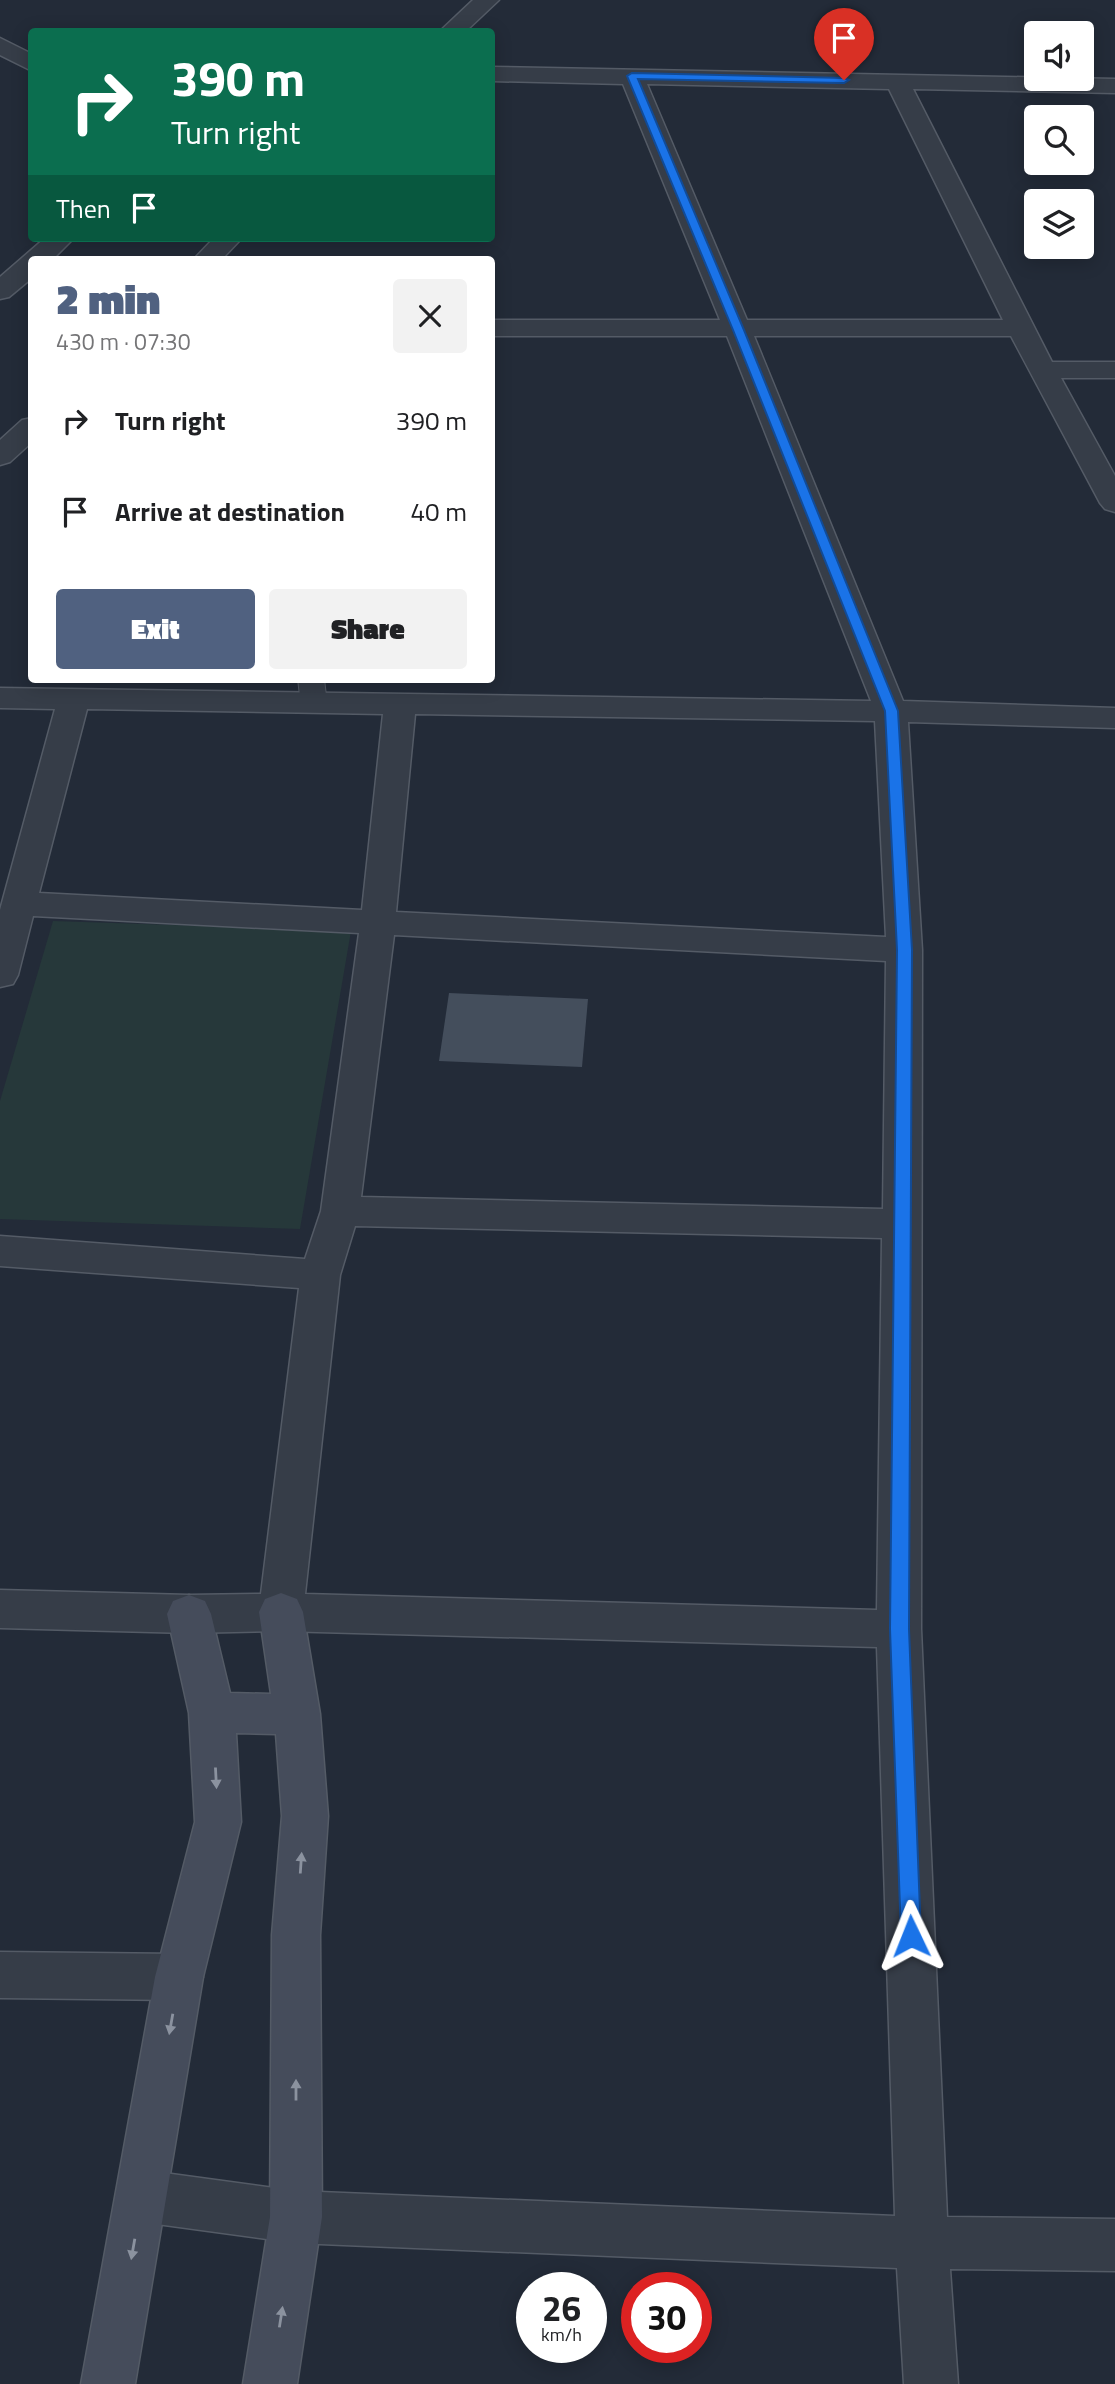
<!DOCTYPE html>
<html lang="en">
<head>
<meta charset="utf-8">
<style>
	:root { --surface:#fff; --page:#f2f2f2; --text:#202124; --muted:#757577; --accent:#506180 }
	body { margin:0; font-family:"Titillium Web",sans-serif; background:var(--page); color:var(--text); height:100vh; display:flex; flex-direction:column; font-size:26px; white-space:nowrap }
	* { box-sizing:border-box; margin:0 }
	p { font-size:23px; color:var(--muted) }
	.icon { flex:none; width:38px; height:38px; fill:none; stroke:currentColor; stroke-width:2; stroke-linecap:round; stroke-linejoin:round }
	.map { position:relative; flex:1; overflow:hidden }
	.details { position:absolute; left:28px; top:256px; width:467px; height:427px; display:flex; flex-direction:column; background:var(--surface); border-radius:7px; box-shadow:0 4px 18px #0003 }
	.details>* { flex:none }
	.guide { position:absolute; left:28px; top:28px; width:467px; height:214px; border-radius:7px; box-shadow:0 4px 18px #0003; background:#0b6e4f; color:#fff; overflow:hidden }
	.fabs { position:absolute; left:1024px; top:21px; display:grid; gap:14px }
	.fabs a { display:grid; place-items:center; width:70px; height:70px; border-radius:7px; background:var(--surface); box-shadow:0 4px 18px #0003; font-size:35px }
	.speed { position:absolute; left:516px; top:2272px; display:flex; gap:14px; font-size:35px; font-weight:700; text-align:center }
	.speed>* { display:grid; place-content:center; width:91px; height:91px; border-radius:50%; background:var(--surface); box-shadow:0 4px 18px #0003; line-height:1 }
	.speed small { font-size:18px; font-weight:400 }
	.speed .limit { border:10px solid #d22; background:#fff; color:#111 }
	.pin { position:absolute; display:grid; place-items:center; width:60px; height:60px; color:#fff; margin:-72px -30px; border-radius:50% 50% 50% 0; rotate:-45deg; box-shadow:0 0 7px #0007 }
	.pin .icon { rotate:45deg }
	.me { position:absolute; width:77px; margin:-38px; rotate:358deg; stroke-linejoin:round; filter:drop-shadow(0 0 5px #0008) }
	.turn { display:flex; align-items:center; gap:24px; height:147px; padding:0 28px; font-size:32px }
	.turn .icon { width:91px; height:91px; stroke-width:2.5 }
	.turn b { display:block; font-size:49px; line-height:60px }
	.then { display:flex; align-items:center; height:66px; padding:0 28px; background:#0003; gap:14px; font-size:26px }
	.round { display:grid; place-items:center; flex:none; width:74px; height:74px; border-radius:7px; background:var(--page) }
	.summary { display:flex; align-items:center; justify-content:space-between; height:119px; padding:0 28px }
	h1 { font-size:42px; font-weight:800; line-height:52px; color:var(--accent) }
	.cta { display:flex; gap:14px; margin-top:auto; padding:14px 28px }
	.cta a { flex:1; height:80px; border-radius:7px; background:var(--accent); color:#fff; font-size:28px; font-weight:800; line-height:80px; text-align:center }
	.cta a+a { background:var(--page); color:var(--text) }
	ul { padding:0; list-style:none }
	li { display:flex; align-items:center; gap:21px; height:91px; padding:0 28px }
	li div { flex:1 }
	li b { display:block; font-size:26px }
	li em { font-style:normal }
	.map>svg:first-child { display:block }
	.green { fill:#26383a }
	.building { fill:#444e5c }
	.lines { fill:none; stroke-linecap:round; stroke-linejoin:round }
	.lane-casing { stroke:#545b66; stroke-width:2 }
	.street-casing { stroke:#545b66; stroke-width:3 }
	.secondary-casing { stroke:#545b66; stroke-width:3 }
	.lane { fill:#363d48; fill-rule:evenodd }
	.street { fill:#363d48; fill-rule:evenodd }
	.secondary { fill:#454c5b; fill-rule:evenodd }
	.oneway { fill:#8b929f }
	.route { fill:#1a73e8; stroke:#114b97; stroke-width:2 }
</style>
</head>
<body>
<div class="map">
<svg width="1115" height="2384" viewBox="0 0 1115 2384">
	<rect width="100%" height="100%" fill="#232b38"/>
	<path class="green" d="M53,921l298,10 -51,298 -300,-10v-118z"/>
	<path class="building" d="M449,993l139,6 -6,68 -143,-6z"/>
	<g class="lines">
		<defs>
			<path id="lane" d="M298,679h26l3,25 -4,6 -9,2 -9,-2 -4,-6z"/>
			<path id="street" d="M473,0h26l-34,32h-26z
				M0,38l32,16v17l-32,-16z
				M492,67l623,12v14l-202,-4 139,273h63v16h-54l54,98v36l-10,-3 -5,-6 -89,-167h-257l149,365 212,7v20l-207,-6 14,228 -1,679 26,588 168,2v52l-165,-2 8,115h-54l-7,-116 -601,-25 -154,-21 -18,-8 -8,-18 8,-18 18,-8 154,21 599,25 -18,-569 -596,-16 -92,2 -189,-5v-38l189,5 72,-1 38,-306 -299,-22v-30l305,23 16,-48 38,-278 -326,-17 -15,59 -5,9 -13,3v-77l55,-201 -55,-1v-20l871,13 -144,-365h-235v-16h228l-97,-236 -131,-3zM647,84l242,5 114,231h-256zM87,709l296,5 -21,196 -323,-17zM415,714l460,7 11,216 -490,-25zM394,935l492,26 -3,248 -522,-12zM355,1226l527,12 -5,372 -572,-16 35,-319z
				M45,238h29l-21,21h-21v19l-23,19 -9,2v-22z
				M214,238h28l-20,21h-28z
				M32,418v24l-22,20 -10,3v-25l22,-20z
				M0,1952l179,2 17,7 7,16 -7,16 -17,7 -179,-2z"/>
			<path id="secondary" d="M281,1593l16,6 6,13 17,102 8,102 -8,119 2,282 -25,167h-54l27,-167 2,-282 10,-119 -6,-82 -40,-1 5,89 -38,155 -68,407h-54l74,-407 40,-155 -6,-109 -22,-99 6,-13 16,-6 16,6 6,13 19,79 41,1 -12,-82 6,-13z"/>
		</defs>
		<use href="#lane" class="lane-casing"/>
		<use href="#street" class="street-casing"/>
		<use href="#secondary" class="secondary-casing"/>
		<use href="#lane" class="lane"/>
		<use href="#street" class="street"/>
		<use href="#secondary" class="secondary"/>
	</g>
	<defs><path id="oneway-solid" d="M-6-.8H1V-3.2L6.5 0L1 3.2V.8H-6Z" transform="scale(1.75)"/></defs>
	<g class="oneway">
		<use href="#oneway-solid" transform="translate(216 1778) rotate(87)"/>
		<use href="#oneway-solid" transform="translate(301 1863) rotate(-86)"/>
		<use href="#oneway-solid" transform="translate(171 2024) rotate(100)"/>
		<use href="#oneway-solid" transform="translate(296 2090) rotate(-90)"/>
		<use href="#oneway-solid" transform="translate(133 2249) rotate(100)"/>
		<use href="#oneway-solid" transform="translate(281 2317) rotate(-81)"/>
	</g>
	<path class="route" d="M632,73l212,5 5,2 -5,3 -206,-4 106,251 154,381 14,239 -3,679 12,307 -3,6 -7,3 -7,-3 -3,-6 -11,-307 7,-679 -12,-239 -152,-381 -106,-254z"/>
</svg>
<div class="fabs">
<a><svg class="icon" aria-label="sound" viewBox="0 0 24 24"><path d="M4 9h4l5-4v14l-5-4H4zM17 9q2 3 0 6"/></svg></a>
<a><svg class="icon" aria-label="search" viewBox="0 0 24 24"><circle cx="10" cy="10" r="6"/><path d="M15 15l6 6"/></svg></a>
<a><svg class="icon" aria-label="layers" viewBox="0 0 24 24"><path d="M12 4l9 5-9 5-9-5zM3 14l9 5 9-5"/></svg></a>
</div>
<div class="speed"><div>26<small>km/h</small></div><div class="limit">30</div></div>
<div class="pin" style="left:844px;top:80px;background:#d93025"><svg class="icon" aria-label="arrive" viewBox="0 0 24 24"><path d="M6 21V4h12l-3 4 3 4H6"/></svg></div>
<svg class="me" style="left:911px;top:1936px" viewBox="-20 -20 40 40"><path d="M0-17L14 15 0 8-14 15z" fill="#1a73e8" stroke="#fff" stroke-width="4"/></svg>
<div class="guide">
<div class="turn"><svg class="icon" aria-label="right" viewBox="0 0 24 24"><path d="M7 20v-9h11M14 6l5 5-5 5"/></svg><div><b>390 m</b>Turn right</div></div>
<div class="then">Then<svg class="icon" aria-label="arrive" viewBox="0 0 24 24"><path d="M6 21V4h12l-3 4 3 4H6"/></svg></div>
</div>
<section class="details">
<div class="summary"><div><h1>2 min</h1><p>430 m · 07:30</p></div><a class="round"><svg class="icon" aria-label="close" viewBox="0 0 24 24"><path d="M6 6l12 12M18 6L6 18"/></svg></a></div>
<ul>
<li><svg class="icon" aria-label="right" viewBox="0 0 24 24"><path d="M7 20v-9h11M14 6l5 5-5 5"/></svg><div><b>Turn right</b></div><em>390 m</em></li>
<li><svg class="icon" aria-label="arrive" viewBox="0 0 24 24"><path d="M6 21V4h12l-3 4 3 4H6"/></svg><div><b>Arrive at destination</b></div><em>40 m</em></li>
</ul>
<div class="cta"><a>Exit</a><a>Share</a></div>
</section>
</div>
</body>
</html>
